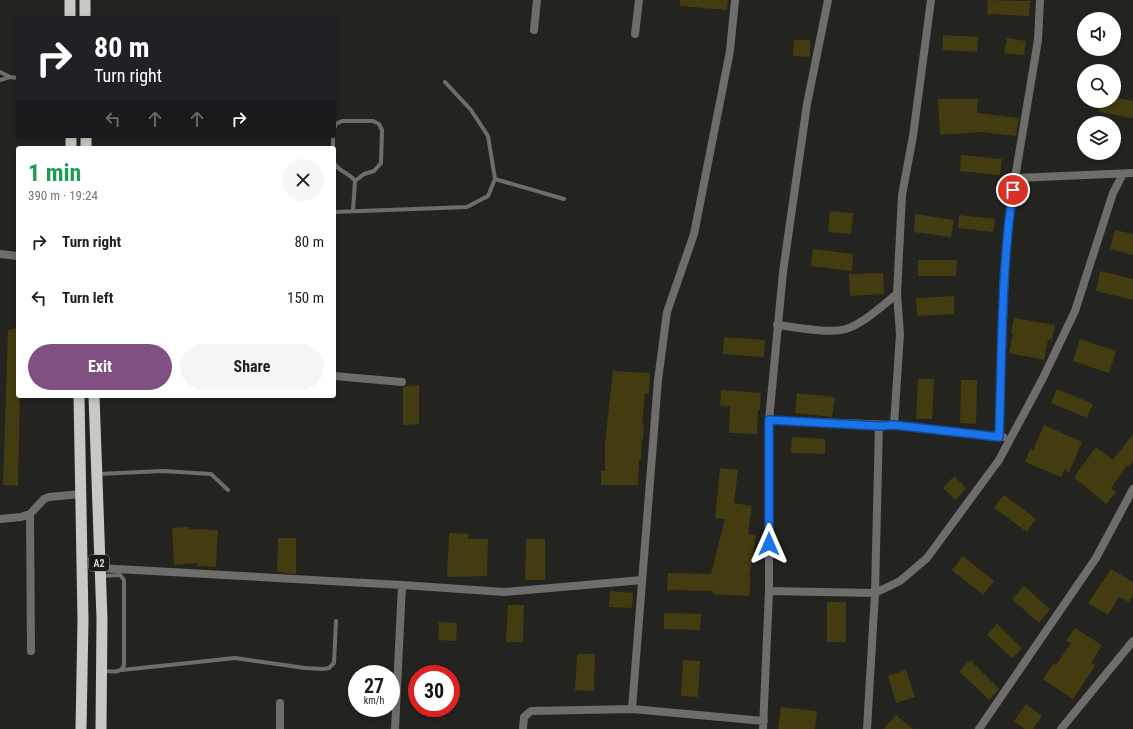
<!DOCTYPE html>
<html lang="en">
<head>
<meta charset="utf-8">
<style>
	:root { --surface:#fff; --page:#f6f6f6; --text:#202124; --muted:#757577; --accent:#7f5080 }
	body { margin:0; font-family:"Roboto Condensed",sans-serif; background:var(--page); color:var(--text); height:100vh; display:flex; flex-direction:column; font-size:15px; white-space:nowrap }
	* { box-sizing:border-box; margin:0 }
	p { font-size:13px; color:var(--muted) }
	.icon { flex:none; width:22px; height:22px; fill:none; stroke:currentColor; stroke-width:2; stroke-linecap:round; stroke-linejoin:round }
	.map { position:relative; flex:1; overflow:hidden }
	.side { position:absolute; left:16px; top:146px; width:320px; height:252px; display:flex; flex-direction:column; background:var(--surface); border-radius:4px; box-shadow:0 2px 6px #0003 }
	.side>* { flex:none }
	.banner { position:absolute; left:16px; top:16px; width:320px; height:122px; border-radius:4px; box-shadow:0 2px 6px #0003; background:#202124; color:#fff; overflow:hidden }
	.tools { position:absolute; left:1077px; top:12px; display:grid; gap:8px }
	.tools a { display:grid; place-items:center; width:44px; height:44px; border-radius:50%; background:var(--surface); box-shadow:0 2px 6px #0003; font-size:20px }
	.speed { position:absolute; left:348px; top:665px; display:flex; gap:8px; font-size:20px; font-weight:700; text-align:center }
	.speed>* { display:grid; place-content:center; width:52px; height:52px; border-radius:50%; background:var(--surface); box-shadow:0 2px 6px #0003; line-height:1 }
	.speed small { font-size:10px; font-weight:400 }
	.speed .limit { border:6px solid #d22; background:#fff; color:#111 }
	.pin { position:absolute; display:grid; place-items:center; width:34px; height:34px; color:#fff; margin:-17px; border:2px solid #fff; border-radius:50%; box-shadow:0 1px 4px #0007 }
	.me { position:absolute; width:44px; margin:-22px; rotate:0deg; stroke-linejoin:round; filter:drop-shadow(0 0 3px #0008) }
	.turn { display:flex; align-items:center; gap:14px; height:84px; padding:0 12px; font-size:18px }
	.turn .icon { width:52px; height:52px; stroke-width:2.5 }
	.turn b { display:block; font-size:28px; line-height:34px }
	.lanes { display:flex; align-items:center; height:38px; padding:0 12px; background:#0003; justify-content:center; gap:20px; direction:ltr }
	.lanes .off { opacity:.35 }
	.round { display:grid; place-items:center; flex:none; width:42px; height:42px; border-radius:21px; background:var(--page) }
	.overview { display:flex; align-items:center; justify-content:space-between; height:68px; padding:0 12px }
	h1 { font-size:24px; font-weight:700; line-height:30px; color:#1e9e55 }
	.button { display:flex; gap:8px; margin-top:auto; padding:8px 12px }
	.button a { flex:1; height:46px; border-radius:24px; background:var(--accent); color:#fff; font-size:16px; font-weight:700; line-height:46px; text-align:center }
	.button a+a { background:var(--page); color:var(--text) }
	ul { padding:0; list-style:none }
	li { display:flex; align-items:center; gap:12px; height:56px; padding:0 12px }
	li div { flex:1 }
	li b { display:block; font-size:15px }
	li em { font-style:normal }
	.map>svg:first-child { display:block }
	.building { fill:#423c10 }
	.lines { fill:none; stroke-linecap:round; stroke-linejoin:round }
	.service { stroke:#6e6d6c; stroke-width:4 }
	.minor { stroke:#6e6d6c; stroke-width:8 }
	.trunk { stroke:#c8c8c4; stroke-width:11 }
	.route-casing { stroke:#114b97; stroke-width:10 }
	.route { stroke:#1a73e8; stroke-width:7 }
	.labels { text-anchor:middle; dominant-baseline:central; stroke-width:3; stroke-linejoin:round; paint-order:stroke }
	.shield { fill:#1a1a17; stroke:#9e9e9b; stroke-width:1 }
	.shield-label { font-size:10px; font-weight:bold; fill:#d6d6d4 }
</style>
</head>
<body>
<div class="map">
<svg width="1133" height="729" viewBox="0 0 1133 729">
	<rect width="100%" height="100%" fill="#232320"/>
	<path class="building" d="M680,0h48l-1,10 -47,-4z
		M988,0l42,1 -1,15 -42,-2z
		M943,35l35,2 -1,15 -34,-2z
		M1007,38l19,3 -2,14 -20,-2z
		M794,40h16v17l-17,-1z
		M1114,97l19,4v17l-34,-6 2,-11h13z
		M938,99h40l-1,14 42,5 -3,18 -35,-4 -41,3z
		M961,155l41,4 -2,16 -40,-4z
		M830,211l23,2 -2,21 -23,-2z
		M915,214l39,6 -3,17 -37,-5z
		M959,215l36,4 -2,13 -35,-4z
		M1115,230l18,4v21l-23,-6z
		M813,249l40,5 -1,17 -41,-5z
		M918,260h39l-1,16h-38z
		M1100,271l33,8v21l-37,-9z
		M883,273l1,21 -34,2 -1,-22z
		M954,296v18l-37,2 -1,-18z
		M1014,318l41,7 -3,15h-4l-4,20 -35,-7 4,-19 -2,-1z
		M18,328v68h2l-2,90 -15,-1 5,-155z
		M724,337l41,3 -1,17 -41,-3z
		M1080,339l36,12 -7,22 -36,-12z
		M613,371l37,2 -1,21 -4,-1 -3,30h2l-1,16h-1l-1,21h-2l-1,25h-37v-14h4v-29z
		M918,379h16l-2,40h-16z
		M961,380h16l-1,44 -16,-1z
		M419,385v39l-16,1v-38l3,-1z
		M1057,389l36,15 -6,14 -36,-15z
		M721,390l40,3 -1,17h-2l-1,24 -28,-1 1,-26 -10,-1z
		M797,393l38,4 -3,20 -37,-4z
		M1044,425l38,17 -13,31 -4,-4 -4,8 -36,-15 5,-13 3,1z
		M1133,434v27l-4,5 -2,-1 -16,23 5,4 -10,12 -32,-27 22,-30 17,13z
		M792,437l33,2v15l-34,-1z
		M720,468l18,2 -4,33 18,3 -4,28 8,1 -7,42h2l-2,19 -36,-2v-3l-46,-1 1,-17 43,1 14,-55 -10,-1z
		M954,476l12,12 -10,12 -13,-12z
		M1004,495l32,24 -9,13 -33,-24z
		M189,527v2l29,1 -2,37 -19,-1v-3l-23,2 -2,-37z
		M449,533l20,1 -1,5h20l-1,37 -40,1z
		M278,538h18v36l-19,-2z
		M526,539h19v41h-20z
		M963,556l31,25 -11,14 -31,-25z
		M1111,569l22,13v14l-4,6 -10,-5 -11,18 -20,-12z
		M1024,586l26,23 -11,14 -27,-24z
		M610,591l23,2 -1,15 -23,-1z
		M827,602h19v40h-19z
		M508,605h16l-1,37h-17z
		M664,613l37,1 -1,16 -36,-1z
		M439,622l18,1 -1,18 -18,-1z
		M997,624l25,24 -10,10 -25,-23z
		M1075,628l27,17 -11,18 4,3 -22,33 -30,-20 11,-16 2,2 15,-22 -5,-2z
		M577,654h18l-1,37 -19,-1z
		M683,660l17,1 -2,36 -17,-1z
		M970,660l29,29 -10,11 -30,-29z
		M906,670l9,27 -19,6 -8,-27z
		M1026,704l16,12 -9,13h-8l-11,-8z
		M781,707l36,4 -2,18h-37z
		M896,715l17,14h-29z"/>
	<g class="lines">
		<path class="service" d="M0,72l10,5 8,1
			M0,80l10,-3
			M334,129l2,-5 6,-3h31l6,3 3,6 -1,33 -7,8 -10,3 -9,7
			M333,148v-12
			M334,163c5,9 16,10 21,18l-2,30
			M495,179l69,20
			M334,212l133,-5 21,-11 7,-17 -7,-43 -17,-26 -26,-28
			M98,474l65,-3 48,3 17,16
			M101,576l19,-1 4,5v85c-3,9 -12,6 -21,6
			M122,670l113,-12 70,10 18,1 6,-1 5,-5 2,-42"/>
		<path class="minor" d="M1040,0l-2,40 -23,138 118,-5
			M534,30l3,-30
			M635,34l4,-34
			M0,254l18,2
			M777,325c20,2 50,9 69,4 17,-5 37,-24 51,-35
			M334,376l68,6
			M769,420l125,5 109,12
			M894,425l6,-91 -3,-40 5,-99 11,-59 18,-136
			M999,437l6,-172 3,-39 7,-48
			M30,514l1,137
			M0,519l21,-2 9,-3 14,-15 5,-2 32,-3
			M99,568l303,17 102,7 138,-12
			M769,591l106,2 25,-12 27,-23 72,-98 43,-80 33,-69 38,-118 10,-19
			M632,709l26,-329 9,-68 27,-78 36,-183 5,-51
			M280,729v-26
			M395,729l7,-144
			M523,729l1,-12 7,-6 101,-2 132,12
			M763,729l6,-138v-171l14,-148 24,-168 21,-104
			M867,729l8,-136 4,-168
			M979,729l117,-171 37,-69
			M1061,729l72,-88"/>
		<path class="trunk" d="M70,18v-18
			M85,18v-18
			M71,136v12
			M86,136v12
			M79,396l4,224 -2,109
			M94,396l8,223 -1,110"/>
	</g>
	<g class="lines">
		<defs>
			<path id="route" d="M769,544v-124l110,6 15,-1 105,12c3,-82 2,-166 14,-247"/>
		</defs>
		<use href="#route" class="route-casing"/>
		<use href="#route" class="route"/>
	</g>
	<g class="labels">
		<rect class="shield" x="89" y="555" width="20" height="16" rx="3"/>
		<g class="shield-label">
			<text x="99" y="563">A2</text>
		</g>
	</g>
</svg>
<div class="tools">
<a><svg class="icon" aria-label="sound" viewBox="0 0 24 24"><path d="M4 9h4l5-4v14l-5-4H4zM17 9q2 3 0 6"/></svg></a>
<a><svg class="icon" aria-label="search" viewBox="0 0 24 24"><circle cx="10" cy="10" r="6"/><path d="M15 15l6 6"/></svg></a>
<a><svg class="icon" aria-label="layers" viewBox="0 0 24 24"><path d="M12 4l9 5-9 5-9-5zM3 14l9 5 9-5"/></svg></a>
</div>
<div class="speed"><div>27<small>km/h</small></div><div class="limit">30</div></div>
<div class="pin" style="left:1013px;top:190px;background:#d93025"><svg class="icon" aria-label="arrive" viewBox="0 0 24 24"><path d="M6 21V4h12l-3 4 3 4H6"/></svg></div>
<svg class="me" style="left:769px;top:544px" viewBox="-20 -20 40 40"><path d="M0-17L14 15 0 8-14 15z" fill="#1a73e8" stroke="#fff" stroke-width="4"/></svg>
<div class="banner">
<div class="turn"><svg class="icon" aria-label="right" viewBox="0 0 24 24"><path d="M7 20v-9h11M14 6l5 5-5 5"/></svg><div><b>80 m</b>Turn right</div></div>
<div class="lanes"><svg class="icon off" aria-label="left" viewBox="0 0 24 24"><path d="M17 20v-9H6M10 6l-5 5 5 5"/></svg><svg class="icon off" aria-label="ahead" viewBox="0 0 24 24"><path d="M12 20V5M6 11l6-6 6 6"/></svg><svg class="icon off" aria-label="ahead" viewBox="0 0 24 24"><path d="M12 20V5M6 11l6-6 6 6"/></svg><svg class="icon" aria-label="right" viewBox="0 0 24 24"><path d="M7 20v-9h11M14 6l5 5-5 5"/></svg></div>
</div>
<section class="side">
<div class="overview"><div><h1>1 min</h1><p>390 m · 19:24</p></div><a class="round"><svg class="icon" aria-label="close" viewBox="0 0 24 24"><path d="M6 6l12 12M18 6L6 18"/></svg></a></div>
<ul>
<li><svg class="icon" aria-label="right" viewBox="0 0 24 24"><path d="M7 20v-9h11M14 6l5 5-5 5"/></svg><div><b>Turn right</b></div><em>80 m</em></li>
<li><svg class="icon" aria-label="left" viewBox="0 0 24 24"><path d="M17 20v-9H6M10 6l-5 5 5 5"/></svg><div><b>Turn left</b></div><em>150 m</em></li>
</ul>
<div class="button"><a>Exit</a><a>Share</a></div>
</section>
</div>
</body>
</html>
